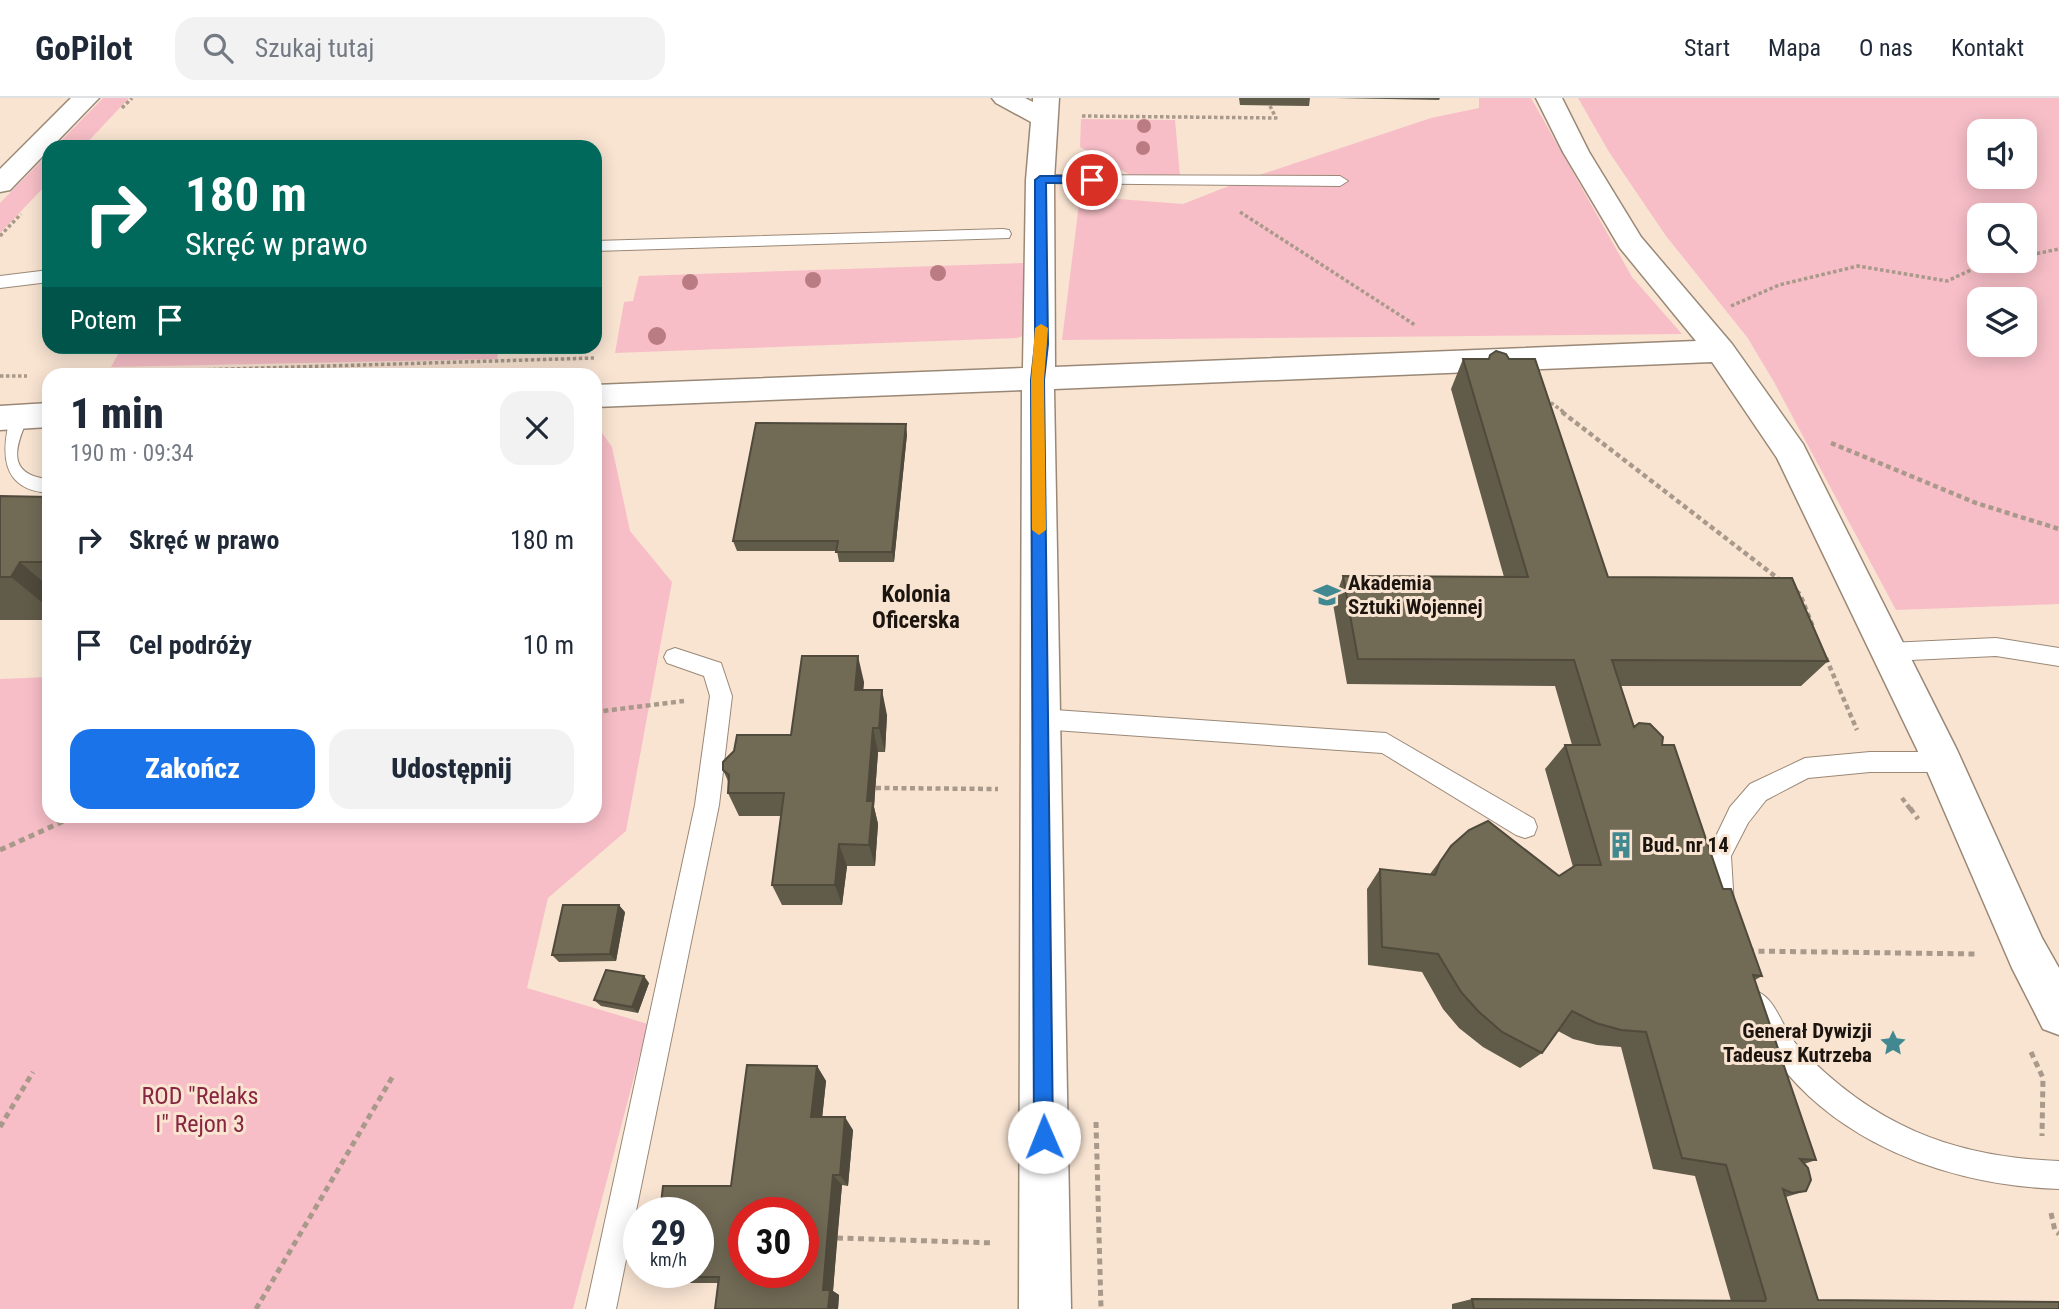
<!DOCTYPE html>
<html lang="pl">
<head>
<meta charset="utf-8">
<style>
	:root { --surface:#fff; --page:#f2f2f3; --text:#1f2937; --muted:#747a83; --line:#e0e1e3; --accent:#1a73e8 }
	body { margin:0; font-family:"Roboto Condensed",sans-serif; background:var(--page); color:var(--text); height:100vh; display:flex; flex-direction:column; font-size:26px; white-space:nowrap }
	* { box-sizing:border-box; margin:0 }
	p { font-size:23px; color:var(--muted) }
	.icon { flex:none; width:38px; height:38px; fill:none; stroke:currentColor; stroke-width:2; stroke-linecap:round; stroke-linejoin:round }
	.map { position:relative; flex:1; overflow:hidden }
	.sheet { position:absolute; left:42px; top:270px; width:560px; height:455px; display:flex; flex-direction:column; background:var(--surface); border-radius:21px; box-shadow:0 4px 18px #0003 }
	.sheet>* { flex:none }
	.banner { position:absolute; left:42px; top:42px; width:560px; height:214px; border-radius:21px; box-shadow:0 4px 18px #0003; background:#00695c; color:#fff; overflow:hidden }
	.tools { position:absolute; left:1967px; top:21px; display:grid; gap:14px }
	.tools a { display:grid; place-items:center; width:70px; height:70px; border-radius:14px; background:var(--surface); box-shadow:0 4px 18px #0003; font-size:35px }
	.speed { position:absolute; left:623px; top:1099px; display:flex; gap:14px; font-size:35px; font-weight:700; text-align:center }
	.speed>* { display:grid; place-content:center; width:91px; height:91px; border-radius:50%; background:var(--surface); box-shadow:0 4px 18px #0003; line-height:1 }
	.speed small { font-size:18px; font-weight:400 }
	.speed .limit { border:10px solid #d22; background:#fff; color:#111 }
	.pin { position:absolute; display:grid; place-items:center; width:60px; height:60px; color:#fff; margin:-30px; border:4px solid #fff; border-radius:50%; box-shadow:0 2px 7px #0007 }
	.me { position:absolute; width:77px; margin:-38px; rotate:359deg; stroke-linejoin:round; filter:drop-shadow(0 0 5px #0008) }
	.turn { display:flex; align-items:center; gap:24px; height:147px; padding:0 28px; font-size:32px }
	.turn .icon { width:91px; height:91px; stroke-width:2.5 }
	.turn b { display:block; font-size:49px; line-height:60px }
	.then { display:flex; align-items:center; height:66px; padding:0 28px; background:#0003; gap:14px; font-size:26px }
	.round { display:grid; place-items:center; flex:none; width:74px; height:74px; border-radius:21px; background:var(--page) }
	.head { display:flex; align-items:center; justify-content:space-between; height:119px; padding:0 28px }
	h1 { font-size:42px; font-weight:800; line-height:52px }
	.cta { display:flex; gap:14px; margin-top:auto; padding:14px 28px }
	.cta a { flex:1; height:80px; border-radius:21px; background:var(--accent); color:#fff; font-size:28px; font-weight:800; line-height:80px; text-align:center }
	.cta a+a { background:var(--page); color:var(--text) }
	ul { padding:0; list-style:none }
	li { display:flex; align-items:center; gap:21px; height:105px; padding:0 28px }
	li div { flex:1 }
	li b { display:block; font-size:26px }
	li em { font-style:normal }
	header { display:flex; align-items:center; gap:42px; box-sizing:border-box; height:98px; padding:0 35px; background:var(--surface); border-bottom:2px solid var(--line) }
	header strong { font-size:33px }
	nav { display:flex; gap:38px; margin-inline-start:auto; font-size:24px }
	.search { width:490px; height:63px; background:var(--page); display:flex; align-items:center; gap:18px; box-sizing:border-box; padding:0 24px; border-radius:21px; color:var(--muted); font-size:26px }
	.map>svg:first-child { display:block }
	.green { fill:#f7bec7; fill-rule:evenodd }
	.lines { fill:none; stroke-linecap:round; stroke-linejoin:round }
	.service-casing { stroke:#9a8877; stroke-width:2 }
	.minor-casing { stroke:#9a8877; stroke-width:3 }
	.path-far2 { stroke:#a9998b; stroke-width:3.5; stroke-dasharray:3.5 2.5; stroke-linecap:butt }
	.path-far1 { stroke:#a9998b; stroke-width:4.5; stroke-dasharray:5 3.5; stroke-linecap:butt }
	.path { stroke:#a9998b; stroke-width:5; stroke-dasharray:6 4.5; stroke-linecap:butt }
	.service { fill:#fff; fill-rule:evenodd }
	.minor { fill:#fff; fill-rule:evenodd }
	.tree { fill:#ba7c82 }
	.wall { fill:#615b49 }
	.shaded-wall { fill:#4f4a3c }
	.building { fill:#716a55; stroke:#4f4a3c; stroke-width:2; fill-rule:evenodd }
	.route { fill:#1a73e8; stroke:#114b97; stroke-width:2 }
	.slow { fill:#f59e0b }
	.labels { text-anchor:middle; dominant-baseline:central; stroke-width:6; stroke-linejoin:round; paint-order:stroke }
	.poi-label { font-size:21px; font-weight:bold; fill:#1c150f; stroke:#f9e4d2; text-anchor:start }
	.neighbourhood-label { font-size:23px; font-weight:bold; fill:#1c150f; stroke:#f9e4d2 }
	.near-park-label { font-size:24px; fill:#862641; stroke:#f9e4d2 }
</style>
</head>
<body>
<header>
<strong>GoPilot</strong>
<div class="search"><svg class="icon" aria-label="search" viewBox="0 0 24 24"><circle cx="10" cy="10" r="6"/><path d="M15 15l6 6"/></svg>Szukaj tutaj</div>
<nav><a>Start</a><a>Mapa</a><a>O nas</a><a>Kontakt</a></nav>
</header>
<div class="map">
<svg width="2059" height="1211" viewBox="0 0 2059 1211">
	<rect width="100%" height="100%" fill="#f9e4d2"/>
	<path class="green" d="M103,0h26l-46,49h-28z
		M1479,0h52l101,179 50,57 -620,6 18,-144 103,8 61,-24 187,-62 48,-10z
		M1578,0h481v506l-163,6 -122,-228 -27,-45 -81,-101 -57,-84zM1979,33h46v46h-46zM1979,117h46v46h-46zM1979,201h46v46h-46z
		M1081,21l94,1 5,56h-48l-52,-29z
		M49,55v29l-49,51v-30z
		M1080,55l40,23 -41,-1z
		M1023,165v73l-6,2 -402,15 9,-51 9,-1 6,-25z
		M122,249v-1l377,1 -2,12 -386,8z
		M595,325l17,24 18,84 42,51 -46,249 -78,67 -21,90 121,36 -75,285h-573v-630l49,-2v139h546z"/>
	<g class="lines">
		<defs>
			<path id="service" d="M1040,77l300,1 8,5 -8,5 -306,-3 -2,-3z
				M1003,131l6,1 2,4 -2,4 -414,13v-10z
				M49,172v12l-49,6v-12z
				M19,311l7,2 3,5c-13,28 -25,59 20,63v14c-49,-3 -49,-41 -37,-82z
				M1996,540l63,10v18l-63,-10 -107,5 -8,-3 -3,-6 3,-6 8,-3z
				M675,550l46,15 11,33 -13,109 -103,504h-30l109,-504 15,-109 -6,-20 -37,-13 -3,-6 3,-6z
				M1040,611l346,24 148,86 3,8 -3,8 -9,3 -9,-3 -134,-82 -342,-24 -8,-3 -3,-7 3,-7z
				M1870,654h73l8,3 4,7 -4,7 -8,3h-73l-62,6 -42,22 -18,23 -17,33 3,50 -4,8 -9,4 -9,-4 -4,-8 -1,-51 23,-48 20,-23 55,-26z
				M1758,894c19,8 25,39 40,54 74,79 154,111 261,115v28c-127,-4 -262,-60 -314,-184l4,-9z"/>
			<path id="minor" d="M71,0h28l-89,92 -10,2v-23z
				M992,0h33l8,4v-4h26l-5,82 1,187 641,-26 -76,-93 -57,-96 -27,-54h26l27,54 52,85 91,107 71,100 154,306 85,188 17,30v67l-16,-6 -31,-61 -88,-204 -147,-306 -65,-96 -658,27 17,920h-52l3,-919 -427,17v-22l428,-17 3,-188 5,-58 -35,-19z
				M49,305v24l-49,3v-24z"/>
		</defs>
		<use href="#service" class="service-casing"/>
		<use href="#minor" class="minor-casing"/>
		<path class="path-far2" d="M122,10l10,-10
			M1082,18l194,2 -6,-12
			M1240,114l175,113
			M0,138l21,-22
			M2025,158l34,-7
			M1731,208l48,-21 79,-19 89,15 37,-17 18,-3
			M63,276l531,-16
			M0,278h27
			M1546,301l19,14"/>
		<path class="path-far1" d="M1562,314l218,168
			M1831,345l145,60 83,26
			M1796,493l4,3 13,33
			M1826,560l31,72
			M595,614l89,-11
			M876,690l122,1
			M1902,700l9,12"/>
		<path class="path" d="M1910,710l8,11
			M0,752l75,-34
			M1748,853l230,3
			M2031,954l12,26 -1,58
			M1096,1024l5,187
			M0,1029l33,-55
			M2051,1115l4,18 4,3
			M837,1140l157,5
			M256,1211l137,-233"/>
		<use href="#service" class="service"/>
		<use href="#minor" class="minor"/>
	</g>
	<g class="tree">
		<circle cx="1144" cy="28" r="7"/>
		<circle cx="1143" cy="50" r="7"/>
		<circle cx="938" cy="175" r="8"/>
		<circle cx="813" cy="182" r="8"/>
		<circle cx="690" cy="184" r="8"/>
		<circle cx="657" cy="238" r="9"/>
	</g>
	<path class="wall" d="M1239,0h71l-1,8 -69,-1z
		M1334,0h106l-1,2z
		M1490,257l118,222 220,84 -27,25h-181l14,41 28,18 61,144 39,87 -7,4 61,180 -12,4 2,27 -20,6 32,103 241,9h-607v-5l20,-5 259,2 -36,-125 -42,-7 -32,-122 -24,-2 -24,-6 -15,-8 -16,22 -22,15 -37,-21 -24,-19 -16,-19 -21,-37 -54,-7 -1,-76 13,-20 50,5 21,-28 108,30 14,-9 -28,-98 20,-24h7l-17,-59 -208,-2 -14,-80 10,-28 161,1 -53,-188 12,-30h25z
		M907,336l-13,128h-55l-2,-11h-100l-4,-10z
		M0,398l49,1v123h-49z
		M864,584l-1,8 24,25 -2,37h-7l-4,55 4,17 -3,42h-28l-5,39h-60l-10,-20 9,-69h-42l-11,-23v-12l-5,-11 68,-35z
		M625,814l-9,49 -57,1 -7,-7z
		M649,885l-11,30 -37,-7 -7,-6z
		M817,968l9,15 -4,36 31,13 -5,56 -6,-1 -5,53 -4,53 6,4 -1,14h-123l3,-26h-52l-17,-6 82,-91z"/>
	<path class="shaded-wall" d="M906,326l1,10 -13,128 -2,-10z
		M20,464l29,25v21l-38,-31z
		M858,558l6,26 -3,33 -6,-25z
		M882,592l5,25 -2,37 -6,-24z
		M873,630l5,24 -4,55 4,17 -3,42 -6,-21 -2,-44z
		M839,746l8,22 -5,39 -7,-20z
		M619,807l6,7 -9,49 -6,-7z
		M644,878l5,7 -11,30 -6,-6z
		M817,968l9,15 -5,48 -10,-12z
		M845,1019l8,13 -5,56 -8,-11z
		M833,1077l9,10 -9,106 6,4 -1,14h-10l-5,-19z"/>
	<path class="building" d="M1496,253l10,3 3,5h26l73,218 184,1 36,83 -216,-1 22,67 5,-4 11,1 13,13 -1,8h12l49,144h8l31,87 -9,-1 63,185 -16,-1 8,9 3,12 -5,11 -14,2 -9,-4 35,111 241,2v7h-585l-2,-10 293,2 1,-2 -40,-134 -44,-7 -36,-126 -25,-2 -25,-7 -24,-12 -30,42 -40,-21 -24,-21 -17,-19 -23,-38 -56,-7 -2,-78 55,6 5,-13 11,-16 18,-16 19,-9 71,55 17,-11h25l-36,-120h35l-26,-85 -216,-1 -15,-83 185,1 -65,-218h26l1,-4z
		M756,325l150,1 -14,128h-56l2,-11h-105z
		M0,398l49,1v65h-29l-9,15h-11z
		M802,558h56l-3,34h27l-3,38h-6l-6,73h6l-4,44 -30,-1 -4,41h-63l12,-92h-56l1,-18 -6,-5v-8l11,-11 3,-16h54z
		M563,807h56l-9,49 -58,1z
		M606,872l38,6 -12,31 -38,-7z
		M747,967l70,1 -6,51h34l-5,58h-7l-5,55 -5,60h7l-2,19h-113l4,-32h-70v-5h49v-59h-40l2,-1 3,-26h68zM744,1115h59v59h-59z"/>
	<path class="route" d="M1040,78h52l5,4 -5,3h-46l2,161 -4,36 9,757 -2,7 -7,3 -7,-3 -3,-7 -3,-757 4,-36v-164z"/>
	<path class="slow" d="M1041,226l7,4 -4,52 2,150 -7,5 -7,-5 -1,-150 4,-52z"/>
	<defs>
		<symbol id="university-bare" viewBox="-9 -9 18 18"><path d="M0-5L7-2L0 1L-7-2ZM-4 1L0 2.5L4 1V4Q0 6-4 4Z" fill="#418890" stroke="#f9e4d2" stroke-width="2.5" paint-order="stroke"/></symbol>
		<symbol id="building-bare" viewBox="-9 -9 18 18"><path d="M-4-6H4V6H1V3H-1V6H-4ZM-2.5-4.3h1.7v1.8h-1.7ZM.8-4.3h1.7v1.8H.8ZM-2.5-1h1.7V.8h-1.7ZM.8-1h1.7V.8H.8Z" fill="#418890" stroke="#f9e4d2" stroke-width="2.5" paint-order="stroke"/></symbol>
		<symbol id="sight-bare" viewBox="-9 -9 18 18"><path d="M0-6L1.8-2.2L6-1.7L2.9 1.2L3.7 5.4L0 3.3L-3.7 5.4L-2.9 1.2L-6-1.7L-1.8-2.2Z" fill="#418890" stroke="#f9e4d2" stroke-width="2.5" paint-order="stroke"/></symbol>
	</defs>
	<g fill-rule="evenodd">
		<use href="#university-bare" x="1308" y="478" width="38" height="38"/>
		<use href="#building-bare" x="1602" y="728" width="38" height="38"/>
		<use href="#sight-bare" x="1874" y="926" width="38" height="38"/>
	</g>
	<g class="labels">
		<g class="poi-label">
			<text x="1348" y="485">Akademia<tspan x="1348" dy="24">Sztuki Wojennej</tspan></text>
			<text x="1642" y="747">Bud. nr 14</text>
			<text x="1872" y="933" text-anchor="end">Generał Dywizji<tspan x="1872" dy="24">Tadeusz Kutrzeba</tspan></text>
		</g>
		<g class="neighbourhood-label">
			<text x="916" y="496">Kolonia<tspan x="916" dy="26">Oficerska</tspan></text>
		</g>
		<g class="near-park-label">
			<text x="200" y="998">ROD "Relaks<tspan x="200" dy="28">I" Rejon 3</tspan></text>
		</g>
	</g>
</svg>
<div class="tools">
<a><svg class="icon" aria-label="sound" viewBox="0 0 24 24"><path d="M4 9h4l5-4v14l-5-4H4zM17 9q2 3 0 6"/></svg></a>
<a><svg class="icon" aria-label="search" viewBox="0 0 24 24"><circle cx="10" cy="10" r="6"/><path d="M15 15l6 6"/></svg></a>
<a><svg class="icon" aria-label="layers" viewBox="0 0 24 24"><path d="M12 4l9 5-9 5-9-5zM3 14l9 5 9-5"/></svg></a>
</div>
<div class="speed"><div>29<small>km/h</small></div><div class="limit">30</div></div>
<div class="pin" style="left:1092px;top:82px;background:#d93025"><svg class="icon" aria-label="arrive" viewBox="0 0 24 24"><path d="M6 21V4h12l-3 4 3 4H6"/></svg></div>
<svg class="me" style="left:1044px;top:1039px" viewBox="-20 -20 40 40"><circle r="19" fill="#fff"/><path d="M0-13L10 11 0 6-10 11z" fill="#1a73e8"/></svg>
<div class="banner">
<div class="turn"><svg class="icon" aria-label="right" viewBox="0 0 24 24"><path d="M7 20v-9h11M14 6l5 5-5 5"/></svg><div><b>180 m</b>Skręć w prawo</div></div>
<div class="then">Potem<svg class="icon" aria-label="arrive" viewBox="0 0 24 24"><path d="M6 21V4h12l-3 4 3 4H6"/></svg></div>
</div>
<section class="sheet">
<div class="head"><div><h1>1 min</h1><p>190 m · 09:34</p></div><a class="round"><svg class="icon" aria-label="close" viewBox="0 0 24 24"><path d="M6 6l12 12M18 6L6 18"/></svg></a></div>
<ul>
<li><svg class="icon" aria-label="right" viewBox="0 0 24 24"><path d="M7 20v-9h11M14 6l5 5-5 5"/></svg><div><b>Skręć w prawo</b></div><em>180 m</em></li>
<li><svg class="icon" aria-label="arrive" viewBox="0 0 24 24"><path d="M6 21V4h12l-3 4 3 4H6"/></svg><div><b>Cel podróży</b></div><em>10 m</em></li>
</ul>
<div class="cta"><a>Zakończ</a><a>Udostępnij</a></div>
</section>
</div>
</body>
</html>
